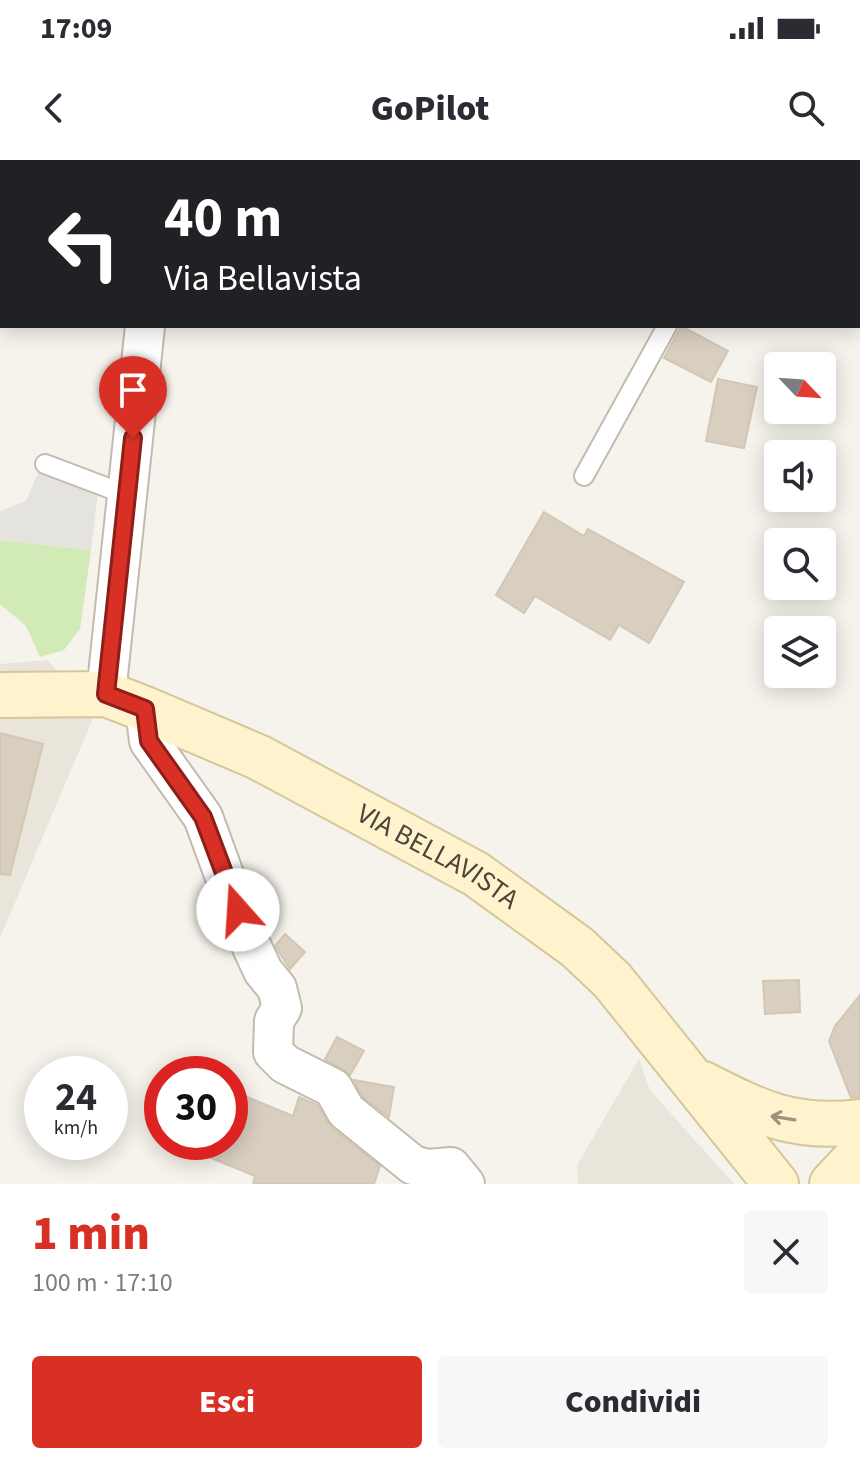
<!DOCTYPE html>
<html lang="it">
<head>
<meta charset="utf-8">
<style>
	:root { --surface:#fff; --page:#f7f7f7; --text:#2b2b33; --muted:#7c7c81; --accent:#d93025 }
	body { margin:0; font-family:"Source Sans 3",sans-serif; background:var(--page); color:var(--text); height:100vh; display:flex; flex-direction:column; font-size:30px; white-space:nowrap }
	* { box-sizing:border-box; margin:0 }
	p { font-size:26px; color:var(--muted) }
	.icon { flex:none; width:44px; height:44px; fill:none; stroke:currentColor; stroke-width:2; stroke-linecap:round; stroke-linejoin:round }
	.map { position:relative; height:1024px; overflow:hidden }
	.sheet { display:flex; flex-direction:column; background:var(--surface); flex:1 }
	.sheet>* { flex:none }
	.banner { position:absolute; left:0px; top:0px; width:860px; height:168px; box-shadow:0 4px 20px #0003; background:#202124; color:#fff; overflow:hidden }
	.needle { width:52px; rotate:115deg }
	.buttons { position:absolute; left:764px; top:192px; display:grid; gap:16px }
	.buttons a { display:grid; place-items:center; width:72px; height:72px; border-radius:8px; background:var(--surface); box-shadow:0 4px 20px #0003; font-size:40px }
	.speed { position:absolute; left:24px; top:896px; display:flex; gap:16px; font-size:40px; font-weight:700; text-align:center }
	.speed>* { display:grid; place-content:center; width:104px; height:104px; border-radius:50%; background:var(--surface); box-shadow:0 4px 20px #0003; line-height:1 }
	.speed small { font-size:20px; font-weight:400 }
	.speed .limit { border:12px solid #d22; background:#fff; color:#111 }
	.pin { position:absolute; display:grid; place-items:center; width:68px; height:68px; color:#fff; margin:-82px -34px; border-radius:50% 50% 50% 0; rotate:-45deg; box-shadow:0 0 8px #0007 }
	.pin .icon { rotate:45deg }
	.me { position:absolute; width:88px; margin:-44px; rotate:341deg; stroke-linejoin:round; filter:drop-shadow(0 0 6px #0008) }
	.turn { display:flex; align-items:center; gap:28px; height:168px; padding:0 32px; font-size:36px }
	.turn .icon { width:104px; height:104px; stroke-width:2.5 }
	.turn b { display:block; font-size:56px; line-height:68px }
	.round { display:grid; place-items:center; flex:none; width:84px; height:84px; border-radius:8px; background:var(--page) }
	.headline { display:flex; align-items:center; justify-content:space-between; height:136px; padding:0 32px }
	h1 { font-size:48px; font-weight:800; line-height:60px; color:var(--accent) }
	.button { display:flex; gap:16px; margin-top:auto; padding:16px 32px }
	.button a { flex:1; height:92px; border-radius:8px; background:var(--accent); color:#fff; font-size:32px; font-weight:800; line-height:92px; text-align:center }
	.button a+a { background:var(--page); color:var(--text) }
	.status { display:flex; justify-content:space-between; align-items:center; height:56px; padding:0 40px; background:var(--surface); direction:ltr }
	.status svg { height:22px; fill:currentColor }
	header { display:flex; justify-content:space-between; align-items:center; height:104px; padding:0 32px; background:var(--surface); font-size:36px; font-weight:800 }
	.map>svg:first-child { display:block }
	.residential { fill:#eae5da }
	.green { fill:#d2eab5 }
	.parking { fill:#e5e3e0 }
	.building { fill:#d8cfc1; stroke:#d3c7b4; stroke-width:2 }
	.lines { fill:none; stroke-linecap:round; stroke-linejoin:round }
	.lane-casing { stroke:#c2bbae; stroke-width:22 }
	.street-casing { stroke:#c2bbae; stroke-width:42 }
	.secondary-casing { stroke:#d6c79b; stroke-width:48 }
	.lane { stroke:#fff; stroke-width:18 }
	.street { stroke:#fff; stroke-width:38 }
	.secondary { stroke:#fff3cd; stroke-width:44 }
	.oneway { stroke:#9c937c }
	.route-casing { stroke:#8d1f18; stroke-width:20 }
	.route { stroke:#d93025; stroke-width:14 }
	.labels { text-anchor:middle; dominant-baseline:central; stroke-width:8; stroke-linejoin:round; paint-order:stroke }
	.street-label { font-size:28px; fill:#4b4439; stroke:#fff }
</style>
</head>
<body>
<div class="status"><b>17:09</b><svg viewBox="0 0 49 12"><path d="M0 12V9h3v3zM5 12V6h3v6zM10 12V3h3v9zM15 12V0h3v12zM26 1h20v11H26zM47 4h2v5h-2z"/></svg></div>
<header><svg class="icon" aria-label="back" viewBox="0 0 24 24"><path d="M15 5l-7 7 7 7"/></svg>GoPilot<svg class="icon" aria-label="search" viewBox="0 0 24 24"><circle cx="10" cy="10" r="6"/><path d="M15 15l6 6"/></svg></header>
<div class="map">
<svg width="860" height="1024" viewBox="0 0 860 1024">
	<rect width="100%" height="100%" fill="#f6f3ec"/>
	<path class="residential" d="M188,0h293l-293,2z
		M47,500l49,51 -96,227v-274z
		M639,899l11,31 84,94h-156l-1,-19z"/>
	<path class="green" d="M0,380l91,10 -11,79 -16,21 -24,7 -14,-31 -26,-22z"/>
	<path class="parking" d="M46,294l54,21 -9,75 -91,-10v-29l26,-10z"/>
	<path class="building" d="M681,166l47,25 -17,31 -47,-24z
		M718,219l39,8 -13,61 -38,-7z
		M544,352l40,24 4,-7 96,53 -35,61 -30,-18 -9,15 -75,-44 -11,17 -28,-18z
		M0,573l43,11 -33,131 -10,-1z
		M285,774l20,18 -15,17 -15,-23z
		M799,820l1,32 -35,2 -2,-33z
		M860,835v102l-9,1 -22,-57 6,-15z
		M337,877l27,14 -14,24 -25,-16z
		M354,920l40,7 -5,30 -26,-20z
		M230,930l63,26 6,-19 18,8 15,23 48,38 -6,18h-121l2,-8 -80,-33 55,-1z"/>
	<g class="lines">
		<defs>
			<path id="lane" d="M106,0l4,2
				M858,35h2
				M45,304l82,31
				M584,316l83,-150"/>
			<path id="street" d="M162,2v-2
				M106,534l39,-368
				M145,549l4,32 54,76 42,115 18,39 14,17 5,20 -8,13 -1,31 12,12 48,24 13,23 67,54 14,4 24,-2 14,17"/>
			<g id="secondary">
				<path id="s1" d="M0,535l106,-1 39,15 113,48 218,117 101,73 35,33 164,204"/>
				<path d="M703,924c57,29 91,46 157,38"/>
				<path d="M832,1024l28,-30"/>
			</g>
		</defs>
		<use href="#lane" class="lane-casing"/>
		<use href="#street" class="street-casing"/>
		<use href="#secondary" class="secondary-casing"/>
		<use href="#lane" class="lane"/>
		<use href="#street" class="street"/>
		<use href="#secondary" class="secondary"/>
	</g>
	<defs><path id="oneway-shaft" d="M-6 0H5M1.5-3L5.5 0L1.5 3" fill="none" stroke-width="1.6" stroke-linecap="round" stroke-linejoin="round" transform="scale(2)"/></defs>
	<use class="oneway" href="#oneway-shaft" transform="translate(783 958) rotate(-171)"/>
	<g class="lines">
		<defs>
			<path id="route" d="M133,278l-27,256 39,15 4,32 54,76 35,93"/>
		</defs>
		<use href="#route" class="route-casing"/>
		<use href="#route" class="route"/>
	</g>
	<g class="labels">
		<g class="street-label">
			<text stroke="none"><textPath href="#s1" startOffset="476">VIA BELLAVISTA</textPath></text>
		</g>
	</g>
</svg>
<div class="buttons">
<a><svg class="needle" viewBox="-14 -14 28 28"><path d="M0-13l5 13h-10z" fill="#e53935"/><path d="M0 13l5-13h-10z" fill="#7c7c81"/></svg></a>
<a><svg class="icon" aria-label="sound" viewBox="0 0 24 24"><path d="M4 9h4l5-4v14l-5-4H4zM17 9q2 3 0 6"/></svg></a>
<a><svg class="icon" aria-label="search" viewBox="0 0 24 24"><circle cx="10" cy="10" r="6"/><path d="M15 15l6 6"/></svg></a>
<a><svg class="icon" aria-label="layers" viewBox="0 0 24 24"><path d="M12 4l9 5-9 5-9-5zM3 14l9 5 9-5"/></svg></a>
</div>
<div class="speed"><div>24<small>km/h</small></div><div class="limit">30</div></div>
<div class="pin" style="left:133px;top:278px;background:#d93025"><svg class="icon" aria-label="arrive" viewBox="0 0 24 24"><path d="M6 21V4h12l-3 4 3 4H6"/></svg></div>
<svg class="me" style="left:238px;top:750px" viewBox="-20 -20 40 40"><circle r="19" fill="#fff"/><path d="M0-13L10 11 0 6-10 11z" fill="#d93025"/></svg>
<div class="banner">
<div class="turn"><svg class="icon" aria-label="left" viewBox="0 0 24 24"><path d="M17 20v-9H6M10 6l-5 5 5 5"/></svg><div><b>40 m</b>Via Bellavista</div></div>
</div>
</div>
<section class="sheet">
<div class="headline"><div><h1>1 min</h1><p>100 m · 17:10</p></div><a class="round"><svg class="icon" aria-label="close" viewBox="0 0 24 24"><path d="M6 6l12 12M18 6L6 18"/></svg></a></div>
<div class="button"><a>Esci</a><a>Condividi</a></div>
</section>
</body>
</html>
